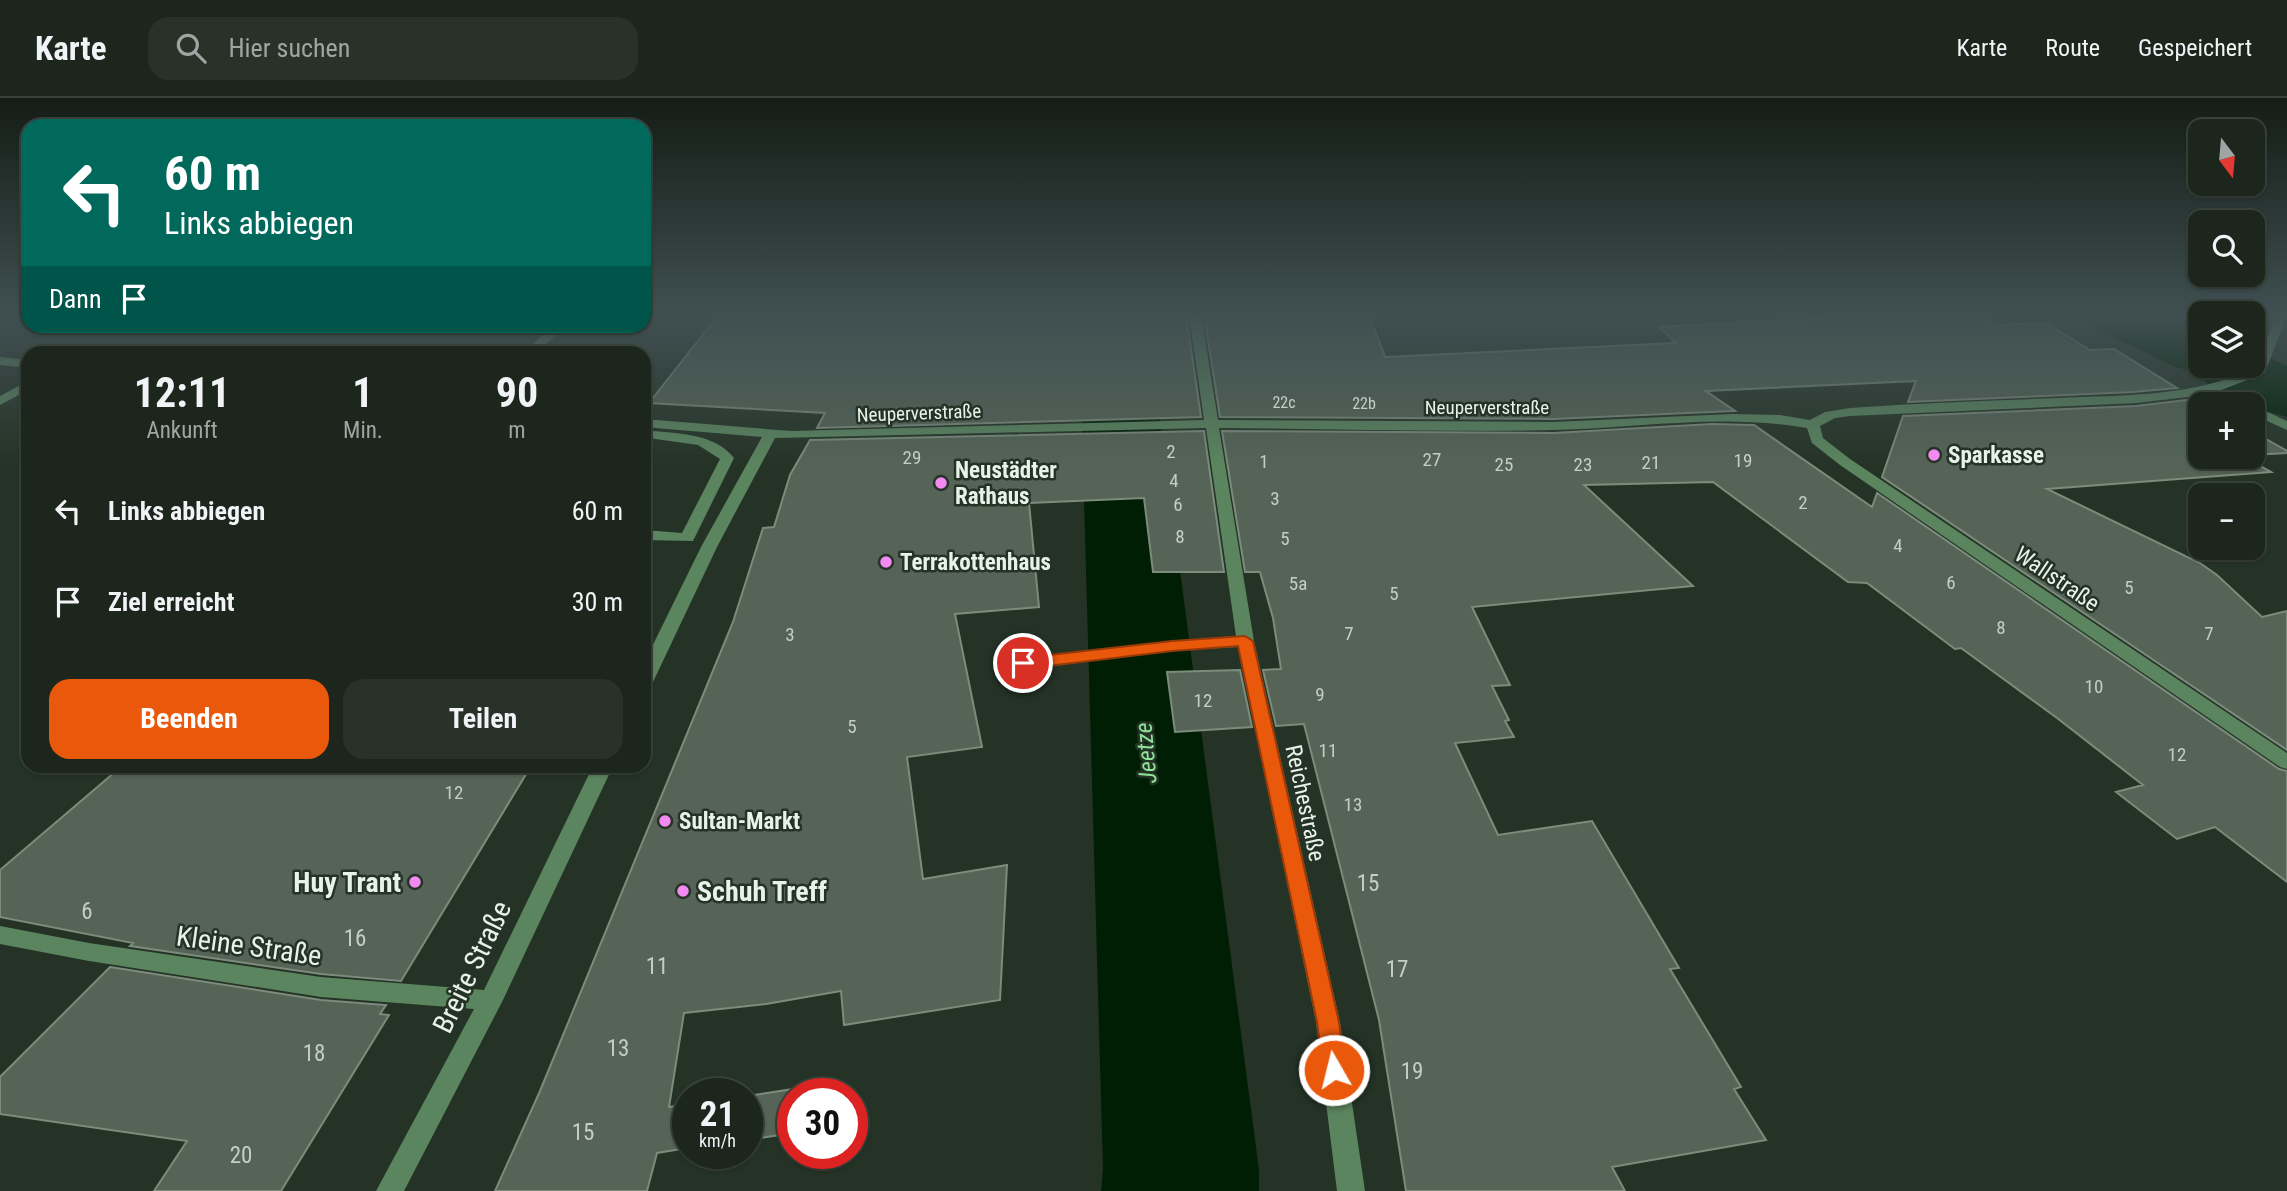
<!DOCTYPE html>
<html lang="de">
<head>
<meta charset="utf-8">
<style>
	:root { --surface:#1c261c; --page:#293229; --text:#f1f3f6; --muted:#a0a5a3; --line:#3a433b; --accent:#ea580c }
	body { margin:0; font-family:"Roboto Condensed",sans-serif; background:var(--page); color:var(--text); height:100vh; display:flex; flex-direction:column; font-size:26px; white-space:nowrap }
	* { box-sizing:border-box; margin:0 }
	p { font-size:23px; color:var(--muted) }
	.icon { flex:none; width:38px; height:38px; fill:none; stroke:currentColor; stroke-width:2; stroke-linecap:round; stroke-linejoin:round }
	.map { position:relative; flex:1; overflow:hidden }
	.drawer { position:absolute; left:21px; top:248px; width:630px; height:427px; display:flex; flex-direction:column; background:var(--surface); border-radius:21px; box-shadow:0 2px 5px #0004,0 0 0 2px var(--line) }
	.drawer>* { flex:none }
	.banner { position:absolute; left:21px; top:21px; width:630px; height:214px; border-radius:21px; box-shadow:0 2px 5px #0004,0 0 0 2px var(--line); background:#00695c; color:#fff; overflow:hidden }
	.needle { width:46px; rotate:164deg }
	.fabs { position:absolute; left:2188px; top:21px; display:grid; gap:14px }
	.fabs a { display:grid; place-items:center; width:77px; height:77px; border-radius:14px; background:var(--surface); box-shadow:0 2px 5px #0004,0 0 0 2px var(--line); font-size:35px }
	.speed { position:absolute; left:672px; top:980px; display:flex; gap:14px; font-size:35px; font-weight:700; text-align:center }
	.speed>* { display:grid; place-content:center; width:91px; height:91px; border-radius:50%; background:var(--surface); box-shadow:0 2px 5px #0004,0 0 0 2px var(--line); line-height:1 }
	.speed small { font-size:18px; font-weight:400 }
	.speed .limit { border:10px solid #d22; background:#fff; color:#111 }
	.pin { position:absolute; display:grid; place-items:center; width:60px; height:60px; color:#fff; margin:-30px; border:4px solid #fff; border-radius:50%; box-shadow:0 2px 7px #0007 }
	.me { position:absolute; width:77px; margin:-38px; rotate:352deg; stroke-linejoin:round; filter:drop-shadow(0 0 5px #0008) }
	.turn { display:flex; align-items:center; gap:24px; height:147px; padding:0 28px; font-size:32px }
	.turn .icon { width:91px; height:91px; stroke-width:2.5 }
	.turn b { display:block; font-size:49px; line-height:60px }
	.then { display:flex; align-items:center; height:66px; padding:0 28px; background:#0003; gap:14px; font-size:26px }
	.eta { display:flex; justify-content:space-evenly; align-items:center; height:119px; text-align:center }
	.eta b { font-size:42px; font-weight:700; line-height:49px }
	.action { display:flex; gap:14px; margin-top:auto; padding:14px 28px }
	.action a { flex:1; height:80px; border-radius:21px; background:var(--accent); color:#fff; font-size:28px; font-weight:700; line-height:80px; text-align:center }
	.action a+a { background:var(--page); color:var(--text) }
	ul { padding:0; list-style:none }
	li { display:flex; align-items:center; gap:21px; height:91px; padding:0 28px }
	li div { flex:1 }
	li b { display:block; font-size:26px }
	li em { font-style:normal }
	header { display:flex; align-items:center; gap:42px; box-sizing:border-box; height:98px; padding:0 35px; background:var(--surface); border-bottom:2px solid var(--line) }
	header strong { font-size:33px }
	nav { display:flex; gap:38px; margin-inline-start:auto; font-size:24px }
	.search { width:490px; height:63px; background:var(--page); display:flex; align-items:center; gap:18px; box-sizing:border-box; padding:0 24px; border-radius:21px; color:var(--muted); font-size:26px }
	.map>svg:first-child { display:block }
	.green { fill:#1c5126 }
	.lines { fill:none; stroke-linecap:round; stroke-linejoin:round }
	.river { fill:#001e04; fill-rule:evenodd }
	.building { fill:#556456; stroke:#7b8b7c; stroke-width:2 }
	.minor { fill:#5b855f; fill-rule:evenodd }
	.route { fill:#ea580c; stroke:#983908; stroke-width:2 }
	.poi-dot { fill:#f28af2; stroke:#253326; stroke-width:2.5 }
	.labels { text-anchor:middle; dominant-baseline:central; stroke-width:5; stroke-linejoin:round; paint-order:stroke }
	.far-number-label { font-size:16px; fill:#c4cec4 }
	.far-street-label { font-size:19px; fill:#e9f2e9; stroke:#253326 }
	.number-label { font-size:19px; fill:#c4cec4 }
	.poi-label { font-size:23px; font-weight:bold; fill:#e9f2e9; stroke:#253326; text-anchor:start }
	.street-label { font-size:23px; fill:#e9f2e9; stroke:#253326 }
	.near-number-label { font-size:23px; fill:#c4cec4 }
	.water-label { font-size:24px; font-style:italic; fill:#8ee499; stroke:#253326 }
	.near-poi-label { font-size:28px; font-weight:bold; fill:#e9f2e9; stroke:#253326; text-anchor:end }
	.near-street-label { font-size:28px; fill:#e9f2e9; stroke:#253326 }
</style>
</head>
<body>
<header>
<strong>Karte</strong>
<div class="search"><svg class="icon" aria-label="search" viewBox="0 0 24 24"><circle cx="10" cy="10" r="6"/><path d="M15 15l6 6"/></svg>Hier suchen</div>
<nav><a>Karte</a><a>Route</a><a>Gespeichert</a></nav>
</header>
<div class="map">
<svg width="2287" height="1093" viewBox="0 0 2287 1093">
	<rect width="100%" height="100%" fill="#253326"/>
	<path class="green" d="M2101,216h99v44z"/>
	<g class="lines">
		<path class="river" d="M2085,216h91l24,11v41h52v-16l35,16v51c-25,-7 -76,-22 -91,-45l-21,-5 -80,-39z
			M1116,238l26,7 10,15 107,812v21h-158l2,-21 -23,-812 10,-15z"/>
	</g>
	<path class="building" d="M719,216h467l15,103 -384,11 8,-15 -176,-10z
		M1204,216h165l16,43 291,-14 -17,-16 246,-13h79l11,11 51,-2 44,27 24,-1 63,39 -44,4 -225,10 8,-21 -210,10 29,20 -182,8 -333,-2z
		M2195,301l10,5h-5v53h44l27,15 -224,17 153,74 17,12 45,42 25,-6v139l-405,-273 21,-61 233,-10z
		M1712,326l42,1 118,82 5,-14 402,276 8,2v111l-72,-55 -38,12 -61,-47 27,-7 -86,-67 -96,-70 -6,1 -88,-66 -19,-1 -135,-100 -129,3 109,101 -221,21 38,78 -18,1 17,34 -4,1 9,16 -59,6 43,92 94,-14 87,147 -9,1 71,118 -7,2 32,51 -154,27 13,24h-219l-27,-171 -75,-296 -28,2 -13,-56 18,-1 -8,-51 -13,-46h-15l-23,-141 331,2z
		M1204,333l20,141h-71l-9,-74 -115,5 10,104 -84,7 27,133 -75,10 16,122 84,-14 -7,135 -156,25 -3,-34 -75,13 -82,9 -15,94 19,-3v44l-31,5 -10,38h-152l45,-100 193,-469 30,-94 11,-1 16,-52 20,-35z
		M2252,333l35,20v2l-35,2z
		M1240,572l12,57 -77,5 -8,-60z
		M122,668h409l-130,215 -80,-7 -191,-28 3,-3 -133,-26v-47z
		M110,869l211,33 65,5 -6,9 9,1 -108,176h-127l33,-50 -187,-27v-37z
		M793,991v44l-46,7v-44z"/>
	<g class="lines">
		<path class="minor" d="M1189,216h12l17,106 335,2 179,-8 48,1 30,5 15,-8 25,-4c69,-5 138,-7 207,-10 69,-3 135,-1 199,-30l20,-54h11l-22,59 -46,18 28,13h-17l-26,-9 -68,8 -286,13 -15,2 -15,8 3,12 27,21 437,294v16l-7,-2 -440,-302 -28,-22 -5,-15c-83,-15 -170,0 -254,2 -111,2 -222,-1 -334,-2l35,213 86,381 25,169h-28l-21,-169 -78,-375 -66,4 -150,19 -9,-6 9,-6 150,-17 64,-5 -30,-208 -431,10 -58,109 -64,135 -9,6v-25l57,-116 61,-110 -118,-10v-8l147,12 413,-11z
			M553,228h13l-31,28h-14z
			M0,259l28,3v8l-28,-3z
			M28,283v9l-28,15v-9z
			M2252,307l35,16v9l-35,-16z
			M654,333c28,3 61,3 80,27l-41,83 -49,-1v-10l38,3 38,-74 -22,-14 -49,-7v-6z
			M593,668h20l-110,234 -99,191h-28l98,-182 -153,-12 -232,-36 -89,-17v-18l89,17 232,34 163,13z"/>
	</g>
	<linearGradient id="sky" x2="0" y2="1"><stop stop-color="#141c15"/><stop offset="0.59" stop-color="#405052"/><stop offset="1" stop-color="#405052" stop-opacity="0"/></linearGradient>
	<rect width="2287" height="369" fill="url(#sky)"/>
	<path class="route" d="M1245,538l8,5 86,381 7,48 -4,7 -8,3 -8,-3 -3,-7 -6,-48 -79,-376 -66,5 -149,18 -9,-6 9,-5 149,-17z"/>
	<g class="poi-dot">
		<circle cx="1934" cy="357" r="7"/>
		<circle cx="941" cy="385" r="7"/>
		<circle cx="886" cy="464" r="7"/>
		<circle cx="665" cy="723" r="7"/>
		<circle cx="415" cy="784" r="7"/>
		<circle cx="683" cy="793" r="7"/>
	</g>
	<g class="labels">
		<g class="far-number-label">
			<text x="1284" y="304">22c</text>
			<text x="1364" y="305">22b</text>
		</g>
		<g class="far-street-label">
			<text x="1487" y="309">Neuperverstraße</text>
			<text transform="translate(919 315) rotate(-2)">Neuperverstraße</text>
		</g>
		<g class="number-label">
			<text x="1171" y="353">2</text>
			<text x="912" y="359">29</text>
			<text x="1432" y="361">27</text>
			<text x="1743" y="362">19</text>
			<text x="1264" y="363">1</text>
			<text x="1651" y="364">21</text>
			<text x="1504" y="366">25</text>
			<text x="1583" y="366">23</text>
			<text x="1174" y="382">4</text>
			<text x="1275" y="400">3</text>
			<text x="1803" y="404">2</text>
			<text x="1178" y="406">6</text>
			<text x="1180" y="438">8</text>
			<text x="1285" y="440">5</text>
			<text x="1898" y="447">4</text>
			<text x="1951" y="484">6</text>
			<text x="1298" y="485">5a</text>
			<text x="2129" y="489">5</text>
			<text x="1394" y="495">5</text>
			<text x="2001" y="529">8</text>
			<text x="1349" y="535">7</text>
			<text x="2209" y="535">7</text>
			<text x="790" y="536">3</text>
			<text x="2094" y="588">10</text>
			<text x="1320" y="596">9</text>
			<text x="1203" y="602">12</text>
			<text x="852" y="628">5</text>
			<text x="1328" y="652">11</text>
			<text x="2177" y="656">12</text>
			<text x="454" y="694">12</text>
			<text x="1353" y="706">13</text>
		</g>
		<g class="poi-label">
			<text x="1948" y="357">Sparkasse</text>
			<text x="955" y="372">Neustädter<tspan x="955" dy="26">Rathaus</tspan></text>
			<text x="900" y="464">Terrakottenhaus</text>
			<text x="679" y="723">Sultan-Markt</text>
		</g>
		<g class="street-label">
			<text transform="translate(2057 481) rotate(34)">Wallstraße</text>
			<text transform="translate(1305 705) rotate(78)">Reichestraße</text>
		</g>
		<g class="near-number-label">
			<text x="1368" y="785">15</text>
			<text x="87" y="813">6</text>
			<text x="355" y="840">16</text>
			<text x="657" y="868">11</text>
			<text x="1397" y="871">17</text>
			<text x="618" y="950">13</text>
			<text x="314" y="955">18</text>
			<text x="1412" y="973">19</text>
			<text x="583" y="1034">15</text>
			<text x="241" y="1057">20</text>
		</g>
		<g class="water-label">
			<text transform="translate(1146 655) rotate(-95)">Jeetze</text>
		</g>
		<g class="near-poi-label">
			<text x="401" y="784">Huy Trant</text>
			<text x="697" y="793" text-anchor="start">Schuh Treff</text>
		</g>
		<g class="near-street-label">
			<text transform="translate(249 848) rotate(8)">Kleine Straße</text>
			<text transform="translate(472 869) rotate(-64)">Breite Straße</text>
		</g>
	</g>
</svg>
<div class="fabs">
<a><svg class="needle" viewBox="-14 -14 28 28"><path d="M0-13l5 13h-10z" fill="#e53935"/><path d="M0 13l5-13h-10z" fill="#a0a5a3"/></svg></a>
<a><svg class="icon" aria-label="search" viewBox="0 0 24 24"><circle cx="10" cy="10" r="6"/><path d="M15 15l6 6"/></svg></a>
<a><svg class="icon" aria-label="layers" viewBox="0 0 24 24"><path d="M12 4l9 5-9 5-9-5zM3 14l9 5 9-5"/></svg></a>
<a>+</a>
<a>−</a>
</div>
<div class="speed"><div>21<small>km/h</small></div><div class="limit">30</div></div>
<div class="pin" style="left:1023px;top:565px;background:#d93025"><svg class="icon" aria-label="arrive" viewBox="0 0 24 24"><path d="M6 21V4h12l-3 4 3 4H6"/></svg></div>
<svg class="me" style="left:1334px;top:972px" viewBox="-20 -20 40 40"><circle r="17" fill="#ea580c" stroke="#fff" stroke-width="3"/><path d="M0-11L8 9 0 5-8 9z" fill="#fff"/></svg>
<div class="banner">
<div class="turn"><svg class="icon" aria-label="left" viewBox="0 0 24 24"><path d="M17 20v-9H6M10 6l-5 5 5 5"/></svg><div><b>60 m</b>Links abbiegen</div></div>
<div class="then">Dann<svg class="icon" aria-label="arrive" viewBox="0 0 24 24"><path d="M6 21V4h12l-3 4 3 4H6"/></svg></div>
</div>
<section class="drawer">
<div class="eta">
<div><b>12:11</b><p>Ankunft</p></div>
<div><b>1</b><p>Min.</p></div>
<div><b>90</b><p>m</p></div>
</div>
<ul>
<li><svg class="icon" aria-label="left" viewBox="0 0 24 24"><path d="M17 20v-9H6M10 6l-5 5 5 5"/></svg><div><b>Links abbiegen</b></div><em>60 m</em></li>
<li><svg class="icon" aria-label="arrive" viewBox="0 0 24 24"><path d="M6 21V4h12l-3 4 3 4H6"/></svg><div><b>Ziel erreicht</b></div><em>30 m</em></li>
</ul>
<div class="action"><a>Beenden</a><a>Teilen</a></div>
</section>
</div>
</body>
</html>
